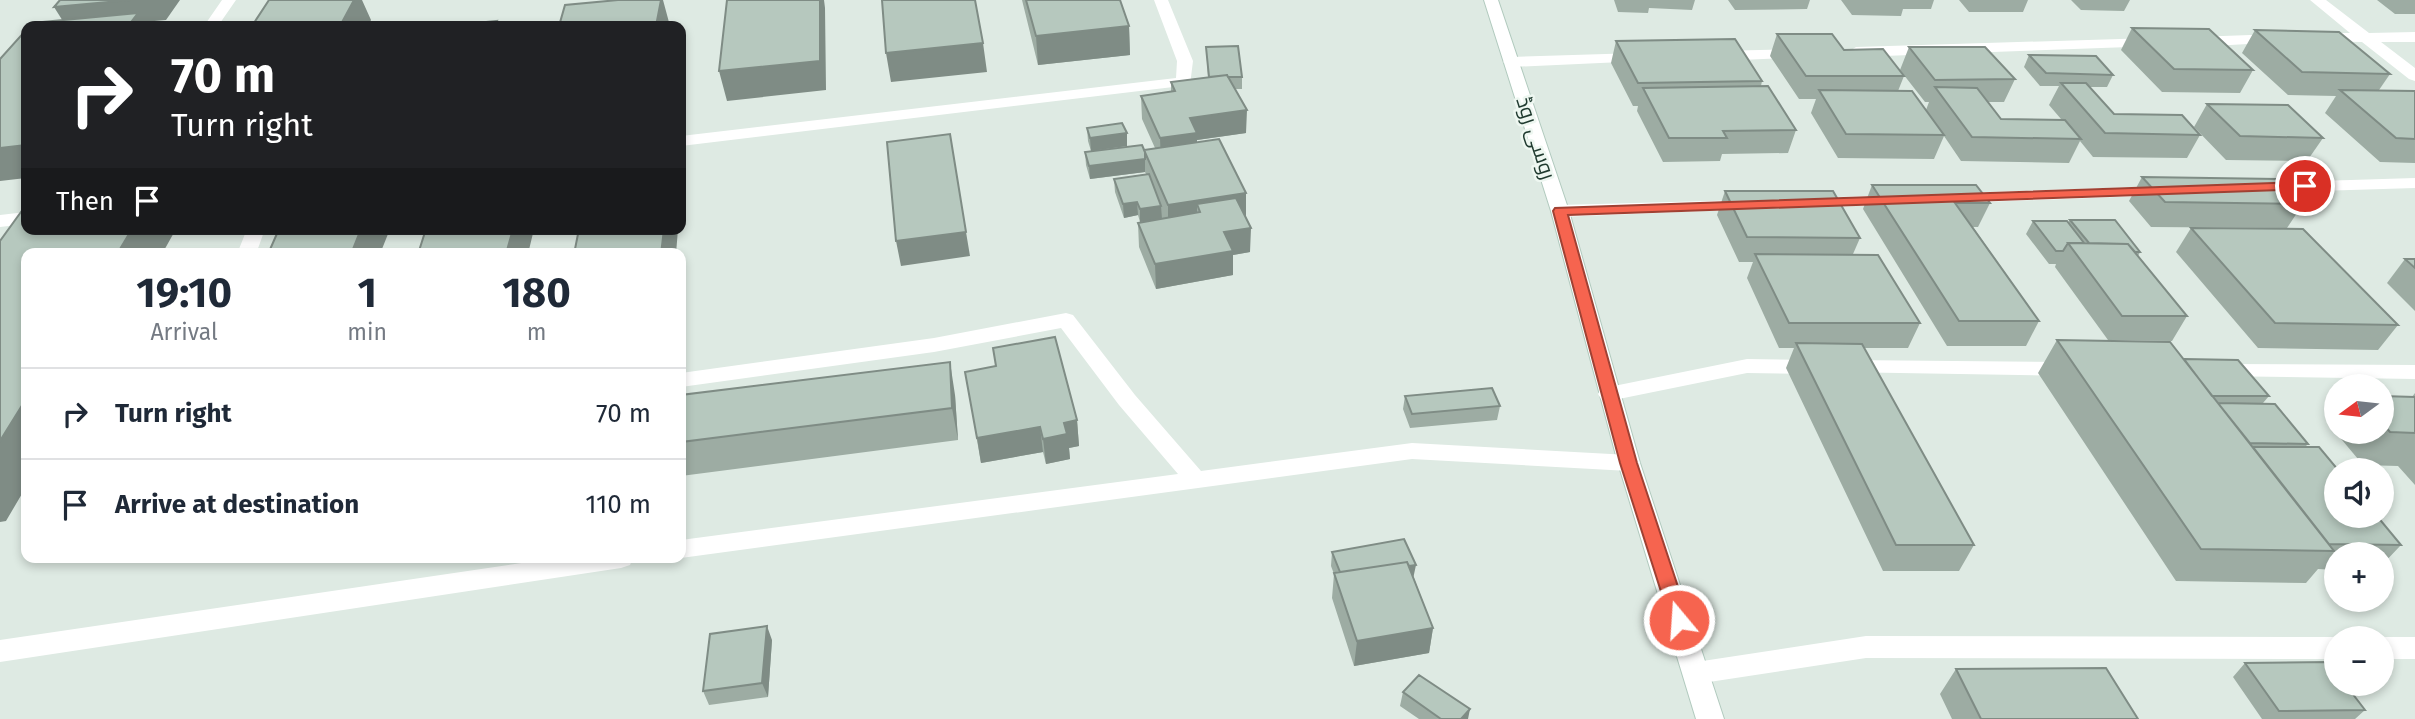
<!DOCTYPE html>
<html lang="en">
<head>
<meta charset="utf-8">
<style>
	:root { --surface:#fff; --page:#f2f2f3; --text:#1f2937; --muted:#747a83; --line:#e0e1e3 }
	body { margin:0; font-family:"Fira Sans",Cairo,sans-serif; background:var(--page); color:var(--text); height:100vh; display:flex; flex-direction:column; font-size:26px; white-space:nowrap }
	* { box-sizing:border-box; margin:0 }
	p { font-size:23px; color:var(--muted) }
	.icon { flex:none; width:38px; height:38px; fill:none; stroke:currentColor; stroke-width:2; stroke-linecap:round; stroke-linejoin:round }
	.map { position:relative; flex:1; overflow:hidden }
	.panel { position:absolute; left:21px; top:248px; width:665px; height:315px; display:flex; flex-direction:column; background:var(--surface); border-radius:14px; box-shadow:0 4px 10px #0003 }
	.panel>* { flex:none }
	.banner { position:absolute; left:21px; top:21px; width:665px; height:214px; border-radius:14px; box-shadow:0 4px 10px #0003; background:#202124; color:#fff; overflow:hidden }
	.needle { width:46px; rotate:255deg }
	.buttons { position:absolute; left:2324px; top:374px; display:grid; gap:14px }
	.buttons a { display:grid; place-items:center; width:70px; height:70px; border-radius:50%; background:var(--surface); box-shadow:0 4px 10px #0003; font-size:35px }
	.pin { position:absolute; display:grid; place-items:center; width:60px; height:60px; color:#fff; margin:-30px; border:4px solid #fff; border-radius:50%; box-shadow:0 2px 7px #0007 }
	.me { position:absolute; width:77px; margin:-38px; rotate:342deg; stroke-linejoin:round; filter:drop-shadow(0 0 5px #0008) }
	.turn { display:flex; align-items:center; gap:24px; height:147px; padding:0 35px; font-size:32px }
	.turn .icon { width:91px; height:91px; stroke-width:2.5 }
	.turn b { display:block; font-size:49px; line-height:60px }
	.then { display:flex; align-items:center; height:66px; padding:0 35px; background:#0003; gap:14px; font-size:26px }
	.eta { display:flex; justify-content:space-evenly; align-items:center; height:119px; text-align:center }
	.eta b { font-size:42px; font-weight:700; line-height:49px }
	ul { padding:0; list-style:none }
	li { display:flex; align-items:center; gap:21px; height:91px; padding:0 35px; border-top:2px solid var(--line) }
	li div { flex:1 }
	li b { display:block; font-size:26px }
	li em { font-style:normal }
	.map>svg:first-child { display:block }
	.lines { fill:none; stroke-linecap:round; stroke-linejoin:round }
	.secondary-casing { stroke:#b1cabe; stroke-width:2 }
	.lane { fill:#fff; fill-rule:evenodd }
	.street { fill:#fff; fill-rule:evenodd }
	.secondary { fill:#fff; fill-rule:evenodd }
	.wall { fill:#9daca3 }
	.shaded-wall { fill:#7f8c85 }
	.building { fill:#b6c8be; stroke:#7f8c85; stroke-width:2 }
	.route { fill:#f6644f; stroke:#a04133; stroke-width:2 }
	.labels { text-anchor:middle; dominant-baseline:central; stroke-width:5; stroke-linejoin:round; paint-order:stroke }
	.street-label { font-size:21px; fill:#1f3a2f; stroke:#eef7f1 }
</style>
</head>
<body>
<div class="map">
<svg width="2415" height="719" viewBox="0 0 2415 719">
	<rect width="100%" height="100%" fill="#deeae3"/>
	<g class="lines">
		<defs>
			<path id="secondary" d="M1484,0h14l71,211 71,252 84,256h-28l-78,-256 -67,-252z"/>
		</defs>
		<use href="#secondary" class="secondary-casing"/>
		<path class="lane" d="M222,0h14l-18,26h-14z
			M1154,0h14l25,61 -3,24 -509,61v-10l495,-58 1,-17z
			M26,212v12l-26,3v-12z
			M247,229h18l-9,25h-19z
			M1066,313l7,2 62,80 66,76 211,-28 217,12 8,2 3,6 -3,6 -8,2 -217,-12 -731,99v-18l497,-66 -59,-69 -58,-77 -127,24 -253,35v-14l253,-35z
			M555,558h78l-3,7 -9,3 -621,94v-22z"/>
		<path class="street" d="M2310,0h16l43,33 46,-1v10h-34l34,26v13l-6,-2 -47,-37 -50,-1 -3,-3 8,-5h33z
			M2278,34l8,5 -3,3 -88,5 -8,-5 8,-5z
			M2152,38l5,2 3,3 -3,3 -301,11 -8,-5 8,-5z
			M1799,49l8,5 -2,3 -86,4 -8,-5 8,-5z
			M1638,53l8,5 -2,3 -133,6 -8,-5 8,-5z
			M2415,178v10l-157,5 -9,-5 9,-5z
			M2163,186l6,1 3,4 -3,4 -212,8 -9,-5 9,-5z
			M1894,195l6,1 3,4 -3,4 -90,4 -9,-5 9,-5z
			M1747,200l9,5 -3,4 -193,8 -9,-6 9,-6z
			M1747,359l67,1 7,2 4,5 -4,5 -7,2 -67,-1 -138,28 -8,-2 -3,-5 3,-5 8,-2z
			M1847,360l223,2 7,2 4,5 -4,5 -7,2 -230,-4 -4,-5 4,-5z
			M2221,364l194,1v14l-201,-3 -4,-5 4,-5z
			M1866,636l470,1 4,2h-4v20l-470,-1 -170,26 -9,-3 -4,-8 4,-8 9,-3z
			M2382,637h33v22h-33v-20h-4z"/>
		<use href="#secondary" class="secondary"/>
	</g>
	<path class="wall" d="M1022,0h98l9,26 1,29 -92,10z
		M1614,0h81l-3,10 -43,-2 -1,5 -30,-1z
		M1728,0h82l-3,9 -72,1z
		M1841,0h93l-3,9h-28l-2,7 -49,-1z
		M1959,0h69l-5,12h-54z
		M2071,0h59l-6,11 -43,-1z
		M2377,0h38v14h-20z
		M2132,28l121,42 -13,23 -78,-1 -41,-42z
		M2255,30l135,44 -11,16 36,1v72l-35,-1 -55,-49 11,-17 -48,-1 -46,-42z
		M1777,34l67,16 60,26 -6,15 28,19 3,-8h-4l-25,-32 9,-23 106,32 -11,23h-16l13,17h60l-12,-14 10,-19h-19l-16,-19 5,-12 84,20 -6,12h-17l24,27 86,21 -13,23 -94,-1 -13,-16 -11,22 -108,-2 -17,-25 -10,23 -96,-1 -27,-45 5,-14h-17l-29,-43z
		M1616,41l146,40 -1,5 35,44 -8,23 -66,1 -2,7 -57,1 -26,-51 1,-5h-5l-22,-43z
		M1206,47l36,30v12h-7l11,44 -49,7v2l49,75 4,35 -17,3v20l-77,14 -17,-42 -1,-24 2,-1 -2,-7 -14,3 -9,-26 -1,-13 32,-5 -1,-2 -55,7 -4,-14 -1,-13h60l10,-4 -13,-29 -1,-23 30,-4v-10l37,-5z
		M2207,104l116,34 -16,23 -81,-1 -32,-33z
		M1087,128l40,5v13l-36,5 -3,-10z
		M2142,177l161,27 -16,24 -136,-1 -22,-26z
		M1872,185l118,18 -12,24h-5l66,94 -13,25h-79l-84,-137z
		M1725,191l135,47 -7,16 67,69 -12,25h-44l110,197 -15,26h-76l-97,-203 8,-20h-15l-32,-70 6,-16h-14l-22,-47z
		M2070,220l70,32 -2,4 49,60 -15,25 -64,-1 -53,-73 1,-3h-7l-23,-30 7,-13 35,2z
		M2191,228l207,97 -20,25 -120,-2 -82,-96z
		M2405,259h10v52l-28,-28z
		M2057,340l127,19 85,37 -6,7 45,41 -3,3 96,98 -19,20v-10h-46v15l-18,-1 -12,14 -130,-2 -138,-208z
		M993,348l84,72 2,26 -10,2 1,11 -24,5 -3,-12 -62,11 -16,-91 31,-5z
		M2415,393v92l-17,-19 -35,-1 -31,-37 4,-5v9h46v-36l30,1z
		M681,395h274l3,45 -277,36z
		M1405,396l95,10 -3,14 -87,8 -7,-19z
		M1332,552l82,26 19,50 -4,25 -75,13 -22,-68 2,-24 -3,-8z
		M772,640l-4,57 -59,8 -6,-14z
		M2245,663l120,47 -10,9h-93l-29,-42z
		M1956,669l182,50h-186l-12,-25z
		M1403,692l65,27h-49l-19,-13z"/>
	<path class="shaded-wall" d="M130,0h50l-14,20 -23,2 3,4h-80l-12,-19z
		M354,0h8l9,20 -3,6h-28z
		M661,0h2l7,26h-14z
		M820,0h4l1,8 1,82 -99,11 -8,-30z
		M1129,26l1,29 -92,10 -2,-29z
		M983,43l4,29 -96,10 -5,-29z
		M1247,110l-1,23 -49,7v16l-36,6 -1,-24 30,-20z
		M1127,133v13l-36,5 -1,-13z
		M26,145v33l-26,3v-33z
		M681,147l5,18 -5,45z
		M1145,159v13l-55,7 -1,-13z
		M1246,193v24l-49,-13v21l-29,4v-24z
		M1137,202l1,13 -14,3 -1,-14z
		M1161,206l1,13 -22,3v-13z
		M1251,228l-1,24 -17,3v20l-77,14 -1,-25 69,-32z
		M132,229h44l-14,25h-45z
		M361,229h29l-10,25h-29z
		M513,229h21l-6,25h-22z
		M664,229h14l-2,25h-15z
		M966,232l4,24 -69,10 -5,-25z
		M950,362l5,33 3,45 -6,-32z
		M26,399v88l-20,34 -6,1v-81z
		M1077,420l2,26 -10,2 1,11 -24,5 -3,-25 21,-16z
		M1040,427l3,25 -62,11 -4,-25z
		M1416,565l-3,14 -71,-1z
		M767,626l5,14 -4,57 -6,-14z
		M1433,628l-4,25 -75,13 3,-25z
		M1470,709l-2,10h-7z"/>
	<path class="building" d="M60,0h70l-76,7z
		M269,0h85l-14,26h-88z
		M618,0h43l-5,26h-97l6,-21z
		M727,0h93v61l-101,10z
		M882,0h93l8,43 -97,10z
		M1026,0h94l9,26 -93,10z
		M138,13l-10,13h-99l3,-3z
		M497,21l-2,5h-49z
		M2132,28l77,1 44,41 -79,-1z
		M26,30v115l-26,3v-89z
		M2255,30l84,2 51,42 -88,-2z
		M1777,34h55l12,16 39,-1 21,27h-98z
		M1735,39l27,42 -124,2 -22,-42z
		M1238,46l4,31h-14l-1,-2 -18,2 -3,-30z
		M1909,47h76l30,32 -80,1z
		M2029,55l67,1 17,19 -67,-2z
		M1227,75l20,35 -57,8 7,15 -37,5 -19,-42 34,-5 -4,-9z
		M2061,83h25l28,31 68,1 18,20 -95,-2z
		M1768,86l28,44 -73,1 4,7h-58l-26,-50z
		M1935,87l42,1 24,31 64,1 16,19 -109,-2z
		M1819,90l93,1 32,44 -98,-1z
		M2340,90l75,1v48l-19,-1z
		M2207,104l81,1 35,33 -83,-2z
		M1122,123l5,10 -37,5 -3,-10z
		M950,134l16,98 -70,9 -9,-99z
		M1219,139l27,54 -78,12 -24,-55z
		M1142,145l3,7v7l-56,7 -4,-14z
		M1149,174l12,32 -21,3 -3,-7 -14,2 -9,-25z
		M2142,177l136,2 25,25 -138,-2z
		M1872,185h104l14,18h-35l84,118h-80z
		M1725,191h108l27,47 -113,-1z
		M1236,198l15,30 -27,4 9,19 -78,13 -17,-41 62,-11 -3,-8z
		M26,205v24h106l-15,25h-91v145l-26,42v-200z
		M2070,220h45l25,32h-5l-7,-8 -39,-1z
		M2033,221h34l17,22h-16l-5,8h-7z
		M2191,228l112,1 95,96 -123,-2z
		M279,229h82l-10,25h-83z
		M426,229h87l-7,25h-88z
		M579,229h85l-3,25h-87z
		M2068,243l60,1 59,72h-65z
		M1755,254l123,1 42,68h-131z
		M2405,259h10v9z
		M1055,337l22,83 -13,3 3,11 -24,5 -3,-12 -63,11 -12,-66 31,-6 -3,-18z
		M2057,340l113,2 164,209 -133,-2z
		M1796,343l66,1 112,201h-78z
		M2184,359l54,1 31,36h-57z
		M950,362l2,46 -271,34v-47z
		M1492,388l8,18 -88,8 -7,-18z
		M2382,396l33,1v36l-25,-1 -8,-9z
		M2218,403l57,1 33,40 -58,-1z
		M2253,447h66l20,24h-3v45h41l24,29 -72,-1z
		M1404,539l12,26 -7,1 -2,-4 -67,10 -8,-20z
		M1407,562l26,66 -76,13 -23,-68z
		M767,626l-5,57 -59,8 7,-57z
		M2328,662l8,11v11h9l20,26 -86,1 -34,-48z
		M2106,668l32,51h-157l-25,-50z
		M1419,675l51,34 -9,10h-20l-38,-27z"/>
	<path class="route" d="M2305,182l5,1v6l-742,26 69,248 52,157 -3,6 -7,2 -7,-2 -52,-163 -67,-252 2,-3z"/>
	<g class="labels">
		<g class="street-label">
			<text transform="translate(1536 138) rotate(72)">روسی روڈ</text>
		</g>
	</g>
</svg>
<div class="buttons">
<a><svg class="needle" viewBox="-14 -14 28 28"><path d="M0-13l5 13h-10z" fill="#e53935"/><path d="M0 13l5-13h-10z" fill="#747a83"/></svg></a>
<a><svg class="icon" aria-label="sound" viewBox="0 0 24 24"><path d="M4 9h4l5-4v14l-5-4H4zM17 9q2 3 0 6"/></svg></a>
<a>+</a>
<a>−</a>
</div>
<div class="pin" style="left:2305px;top:186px;background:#d93025"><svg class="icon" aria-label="arrive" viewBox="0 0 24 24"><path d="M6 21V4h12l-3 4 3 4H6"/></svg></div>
<svg class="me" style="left:1679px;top:620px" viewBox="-20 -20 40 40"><circle r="17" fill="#f6644f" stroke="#fff" stroke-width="3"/><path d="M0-11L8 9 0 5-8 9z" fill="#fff"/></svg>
<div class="banner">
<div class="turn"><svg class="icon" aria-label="right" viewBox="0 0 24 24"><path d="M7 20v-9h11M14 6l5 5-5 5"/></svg><div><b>70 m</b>Turn right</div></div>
<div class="then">Then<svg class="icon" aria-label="arrive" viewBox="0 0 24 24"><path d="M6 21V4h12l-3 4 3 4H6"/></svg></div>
</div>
<section class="panel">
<div class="eta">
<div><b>19:10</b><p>Arrival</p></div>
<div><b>1</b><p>min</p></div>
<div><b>180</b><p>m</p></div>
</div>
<ul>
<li><svg class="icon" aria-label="right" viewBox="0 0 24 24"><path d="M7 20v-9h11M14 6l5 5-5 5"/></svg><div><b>Turn right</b></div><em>70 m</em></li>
<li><svg class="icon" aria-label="arrive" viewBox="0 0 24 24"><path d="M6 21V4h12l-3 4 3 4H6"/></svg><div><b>Arrive at destination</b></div><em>110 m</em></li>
</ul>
</section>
</div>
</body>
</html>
